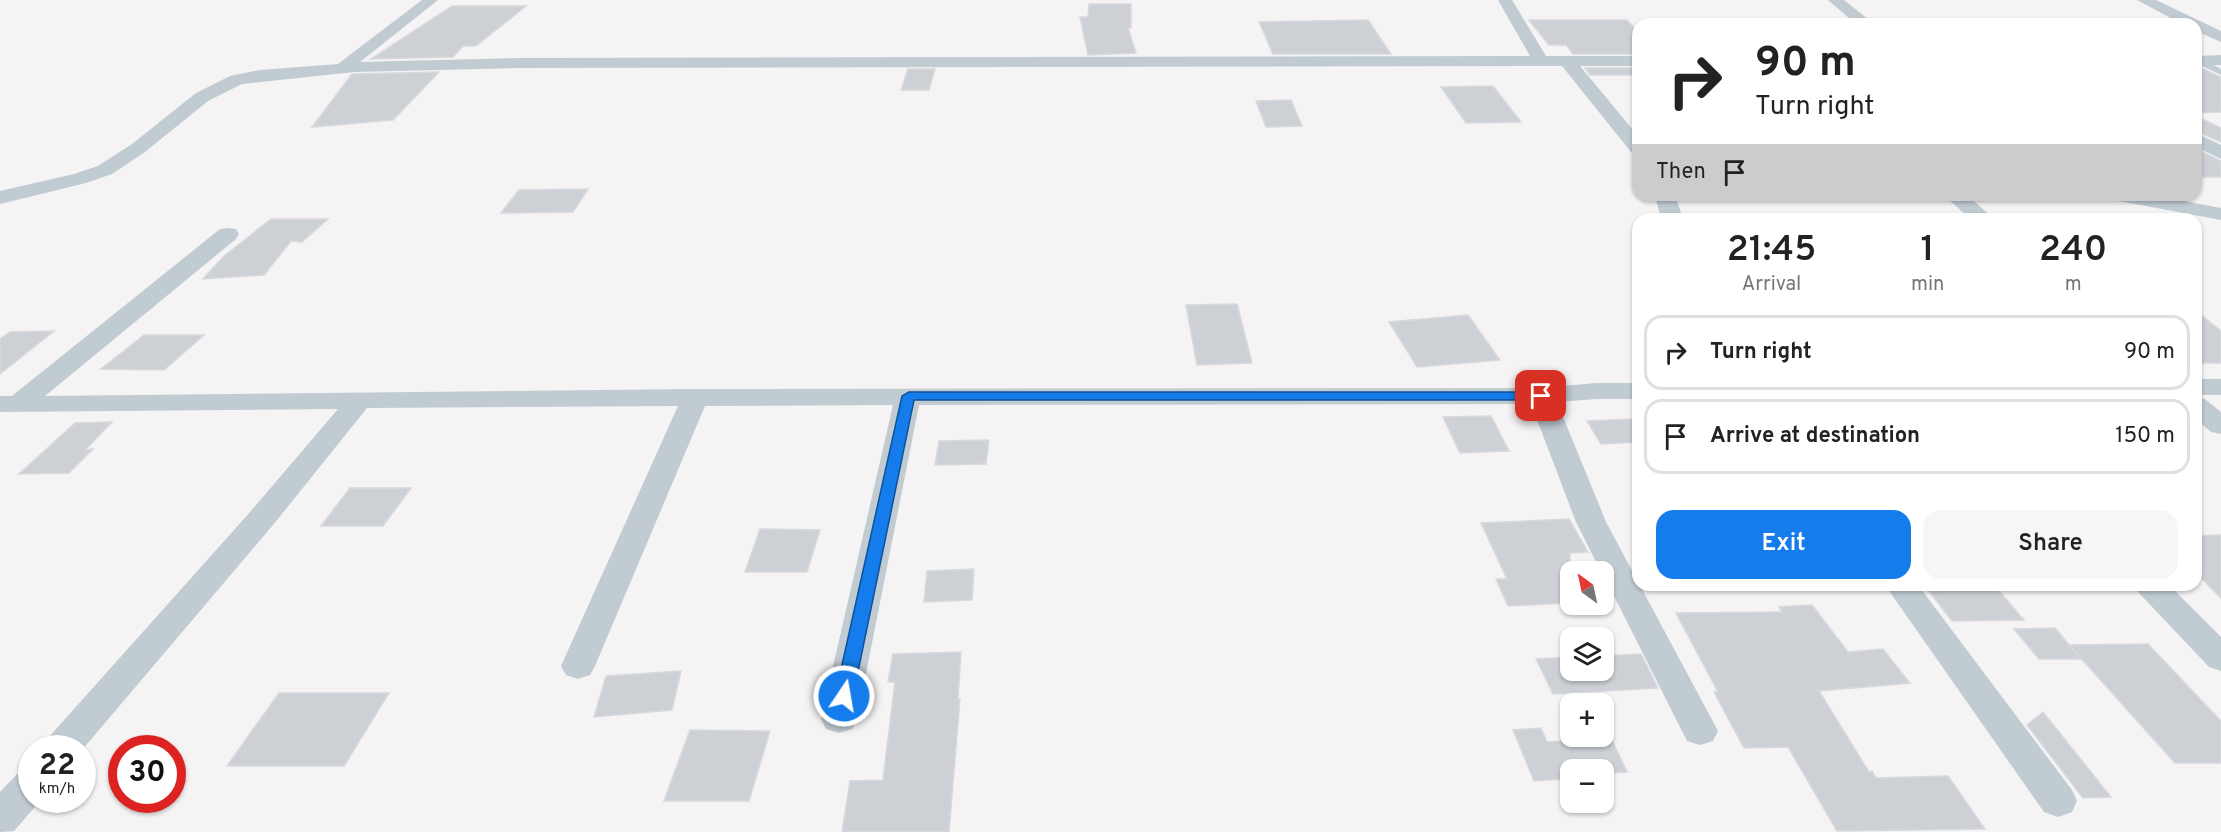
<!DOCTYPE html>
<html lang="en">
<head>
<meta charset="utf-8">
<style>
	:root { --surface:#fff; --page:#f6f6f6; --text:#222; --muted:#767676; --line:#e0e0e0; --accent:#157cec }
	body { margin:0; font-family:Overpass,sans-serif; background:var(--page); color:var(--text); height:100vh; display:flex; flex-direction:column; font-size:22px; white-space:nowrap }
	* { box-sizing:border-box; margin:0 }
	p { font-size:20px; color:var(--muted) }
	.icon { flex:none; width:33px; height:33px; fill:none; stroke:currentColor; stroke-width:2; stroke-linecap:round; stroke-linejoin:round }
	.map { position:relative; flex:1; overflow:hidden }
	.side { position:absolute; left:1632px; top:213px; width:570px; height:378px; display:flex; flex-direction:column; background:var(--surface); border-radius:18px; box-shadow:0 2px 4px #0004 }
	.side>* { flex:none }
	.hud { position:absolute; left:1632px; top:18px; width:570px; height:183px; border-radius:18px; box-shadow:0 2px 4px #0004; background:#fff; color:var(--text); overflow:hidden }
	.needle { width:39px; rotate:327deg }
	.tools { position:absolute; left:1560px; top:561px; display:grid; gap:12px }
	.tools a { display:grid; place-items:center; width:54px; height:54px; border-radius:12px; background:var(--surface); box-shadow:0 2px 4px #0004; font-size:30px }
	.speed { position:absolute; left:18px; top:735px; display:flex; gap:12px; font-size:30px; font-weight:700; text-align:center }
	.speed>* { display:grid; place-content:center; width:78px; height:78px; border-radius:50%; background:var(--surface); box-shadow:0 2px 4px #0004; line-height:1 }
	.speed small { font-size:15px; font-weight:400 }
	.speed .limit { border:9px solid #d22; background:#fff; color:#111 }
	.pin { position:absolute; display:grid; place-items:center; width:51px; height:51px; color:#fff; margin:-26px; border-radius:12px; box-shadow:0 3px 9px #0006 }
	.me { position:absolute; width:66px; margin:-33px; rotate:12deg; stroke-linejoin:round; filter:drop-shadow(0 0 4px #0008) }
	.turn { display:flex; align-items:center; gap:21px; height:126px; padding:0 24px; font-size:27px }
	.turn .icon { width:78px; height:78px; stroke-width:2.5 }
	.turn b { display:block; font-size:42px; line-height:51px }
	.then { display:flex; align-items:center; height:57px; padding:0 24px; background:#0003; gap:12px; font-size:22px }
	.eta { display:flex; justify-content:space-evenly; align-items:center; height:102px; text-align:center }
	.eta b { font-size:36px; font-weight:600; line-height:42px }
	.primary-button { display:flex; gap:12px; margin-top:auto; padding:12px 24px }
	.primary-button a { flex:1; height:69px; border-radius:18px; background:var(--accent); color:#fff; font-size:24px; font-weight:600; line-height:69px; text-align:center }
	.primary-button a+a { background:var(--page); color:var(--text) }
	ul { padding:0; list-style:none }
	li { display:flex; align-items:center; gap:18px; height:75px; margin:0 12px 9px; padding:0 12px; border:3px solid var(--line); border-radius:18px }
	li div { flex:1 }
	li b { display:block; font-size:22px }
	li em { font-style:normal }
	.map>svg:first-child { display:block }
	.building { fill:#cdd0d5; stroke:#d7d9de; stroke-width:1.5 }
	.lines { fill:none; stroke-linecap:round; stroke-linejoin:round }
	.service { fill:#c0cbd2; fill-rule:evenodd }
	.minor { fill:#c0cbd2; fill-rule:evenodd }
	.route { fill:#157cec; stroke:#0e5199; stroke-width:1.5 }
</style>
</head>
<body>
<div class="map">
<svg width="2221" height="832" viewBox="0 0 2221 832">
	<rect width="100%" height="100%" fill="#f5f3f3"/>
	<path class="building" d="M1089,4h42v24h-3l8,25 -48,2 -8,-38h8z
		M452,6h74l-50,40h-13l-10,11 -82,2z
		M1368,20l23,34h-118l-14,-32z
		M1529,20h98l11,12v22h-65l-7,-9h-17z
		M1585,68h53v7h-48z
		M2196,68h5l20,9v35l-25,1z
		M908,69h27l-6,21h-28z
		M439,72l-46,48 -81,7 40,-53z
		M1493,86l28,36 -55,1 -25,-36z
		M1291,100l11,26 -36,1 -10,-26z
		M2196,116l25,12v14l-25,-11z
		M2196,149l25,12v16h-25z
		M588,189l-15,23 -72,1 18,-23z
		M271,219h57l-26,23 -11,-1 -27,34 -61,4 20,-22z
		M1237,304l15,59 -55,2 -11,-60z
		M2196,311l25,20v32h-25z
		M1468,315l32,45 -83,7 -28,-45z
		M54,331l-54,43v-35l10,-7z
		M144,335h60l-40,35 -63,-1z
		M1491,416l18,35 -49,2 -17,-36z
		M1633,419l5,8v15l-37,2 -14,-23z
		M112,422l-27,28 8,-1 -24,24 -50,1 56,-51z
		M989,440l-3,24 -51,1 4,-24z
		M350,488h61l-28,38h-62z
		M1569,519l19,33 -18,1v50l-62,3 -12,-27h11l-26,-56z
		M760,529l60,1 -13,42h-62z
		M2221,535v63l-25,-25v-37z
		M974,569l-2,31 -48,2 3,-31z
		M1924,585h70l30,35 -72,1z
		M1812,605l36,47 35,-3 27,34 -91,8 50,81 3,-1 4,7 72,-2 37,53 -148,2 -49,-84 -44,1 -30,-56h4l-42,-79 106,-1 -3,-5z
		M2055,628l26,31h-42l-25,-30z
		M2148,644l73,77v42h-46l-106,-118z
		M961,652l-3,47h2l-11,133h-107l8,-51 33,-1 12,-98h-7l5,-28z
		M1641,654l17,34 -105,6 -17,-35 34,-2v13h34v-14z
		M681,671l-9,39 -78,7 12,-41z
		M279,693h110l-45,73h-117z
		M2043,712l68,85 -28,1 -56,-73z
		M1541,728l6,14 64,-4 16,34 -23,1v-3h-34v5l-9,1 2,3 -29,2 -21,-51z
		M690,730l80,1 -21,70h-85z"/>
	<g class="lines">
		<path class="service" d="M2196,59h6l19,10v6l-25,-12z"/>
		<path class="minor" d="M422,0h16l-78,62 158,-4 1012,-2 -32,-56h14l34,56h92v10h-58l58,70v18l-7,-2 -69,-86 -1044,2 -164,4 -112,12 -34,17 -63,51 -33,22 -26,9 -86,21v-13l74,-17 24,-8 34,-22 64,-51 34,-17 30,-6 78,-6z
			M1828,0h16l30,24h-18z
			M2137,0h19l65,31v11l-25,-11v-7h-14z
			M2221,55v10l-25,1v-10z
			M2196,133l25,12v14l-25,-12z
			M1655,195h20l8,24h-22z
			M1944,195h23l27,24h-24z
			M2109,195h43l69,13v12l-102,-19 -7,-2z
			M228,228l8,1 3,5 -3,5 -191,157 650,-7 846,-1 55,-5h42v16h-42l-39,3 49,120 112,209 -5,10 -13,4 -13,-4 -83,-165v-4h-3l-25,-50 -45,-118 -612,1 -62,314 -5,10 -13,4 -13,-4 -5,-10 72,-314 -188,1 -110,260 -5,9 -12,4 -12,-4 -5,-9 117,-260 -311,2 -94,117 -191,225 -38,-2 5,-11 202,-226 87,-102 -338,3v-16h12l208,-167z
			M2196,379h25v16h-25z
			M2196,397l9,2 16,13v22l-10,-2 -15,-13z
			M1885,585h33l154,205 5,11 -5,11 -14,5 -14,-5z
			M2134,585h35l52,52v34l-12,-4 -70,-74z
			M32,767v33h9l-27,31 -14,1v-40l19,-20z"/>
	</g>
	<path class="route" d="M909,392h632l6,4 -6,4h-627l-61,296 -3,5 -6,2 -6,-2 -3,-5 67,-300z"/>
</svg>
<div class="tools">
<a><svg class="needle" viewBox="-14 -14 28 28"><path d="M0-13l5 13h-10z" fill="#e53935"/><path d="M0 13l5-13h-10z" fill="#767676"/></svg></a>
<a><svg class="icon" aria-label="layers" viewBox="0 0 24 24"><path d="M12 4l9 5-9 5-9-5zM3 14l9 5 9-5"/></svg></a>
<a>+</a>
<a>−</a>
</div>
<div class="speed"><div>22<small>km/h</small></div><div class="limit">30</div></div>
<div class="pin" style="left:1541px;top:396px;background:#d93025"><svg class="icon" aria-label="arrive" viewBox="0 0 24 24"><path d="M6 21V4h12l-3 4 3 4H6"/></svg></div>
<svg class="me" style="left:844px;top:696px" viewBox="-20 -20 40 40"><circle r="17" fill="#157cec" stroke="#fff" stroke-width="3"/><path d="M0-11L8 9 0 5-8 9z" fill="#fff"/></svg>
<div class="hud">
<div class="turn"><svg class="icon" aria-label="right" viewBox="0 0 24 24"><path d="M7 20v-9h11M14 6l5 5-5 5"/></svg><div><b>90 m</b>Turn right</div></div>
<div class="then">Then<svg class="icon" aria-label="arrive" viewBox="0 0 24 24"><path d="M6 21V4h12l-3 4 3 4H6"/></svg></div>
</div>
<section class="side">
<div class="eta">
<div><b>21:45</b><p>Arrival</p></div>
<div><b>1</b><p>min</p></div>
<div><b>240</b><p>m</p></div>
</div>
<ul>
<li><svg class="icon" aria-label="right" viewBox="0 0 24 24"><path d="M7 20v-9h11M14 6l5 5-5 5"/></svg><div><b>Turn right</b></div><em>90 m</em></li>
<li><svg class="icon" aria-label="arrive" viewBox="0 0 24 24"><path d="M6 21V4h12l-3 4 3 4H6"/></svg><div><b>Arrive at destination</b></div><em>150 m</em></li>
</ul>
<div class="primary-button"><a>Exit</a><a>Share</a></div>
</section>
</div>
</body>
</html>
